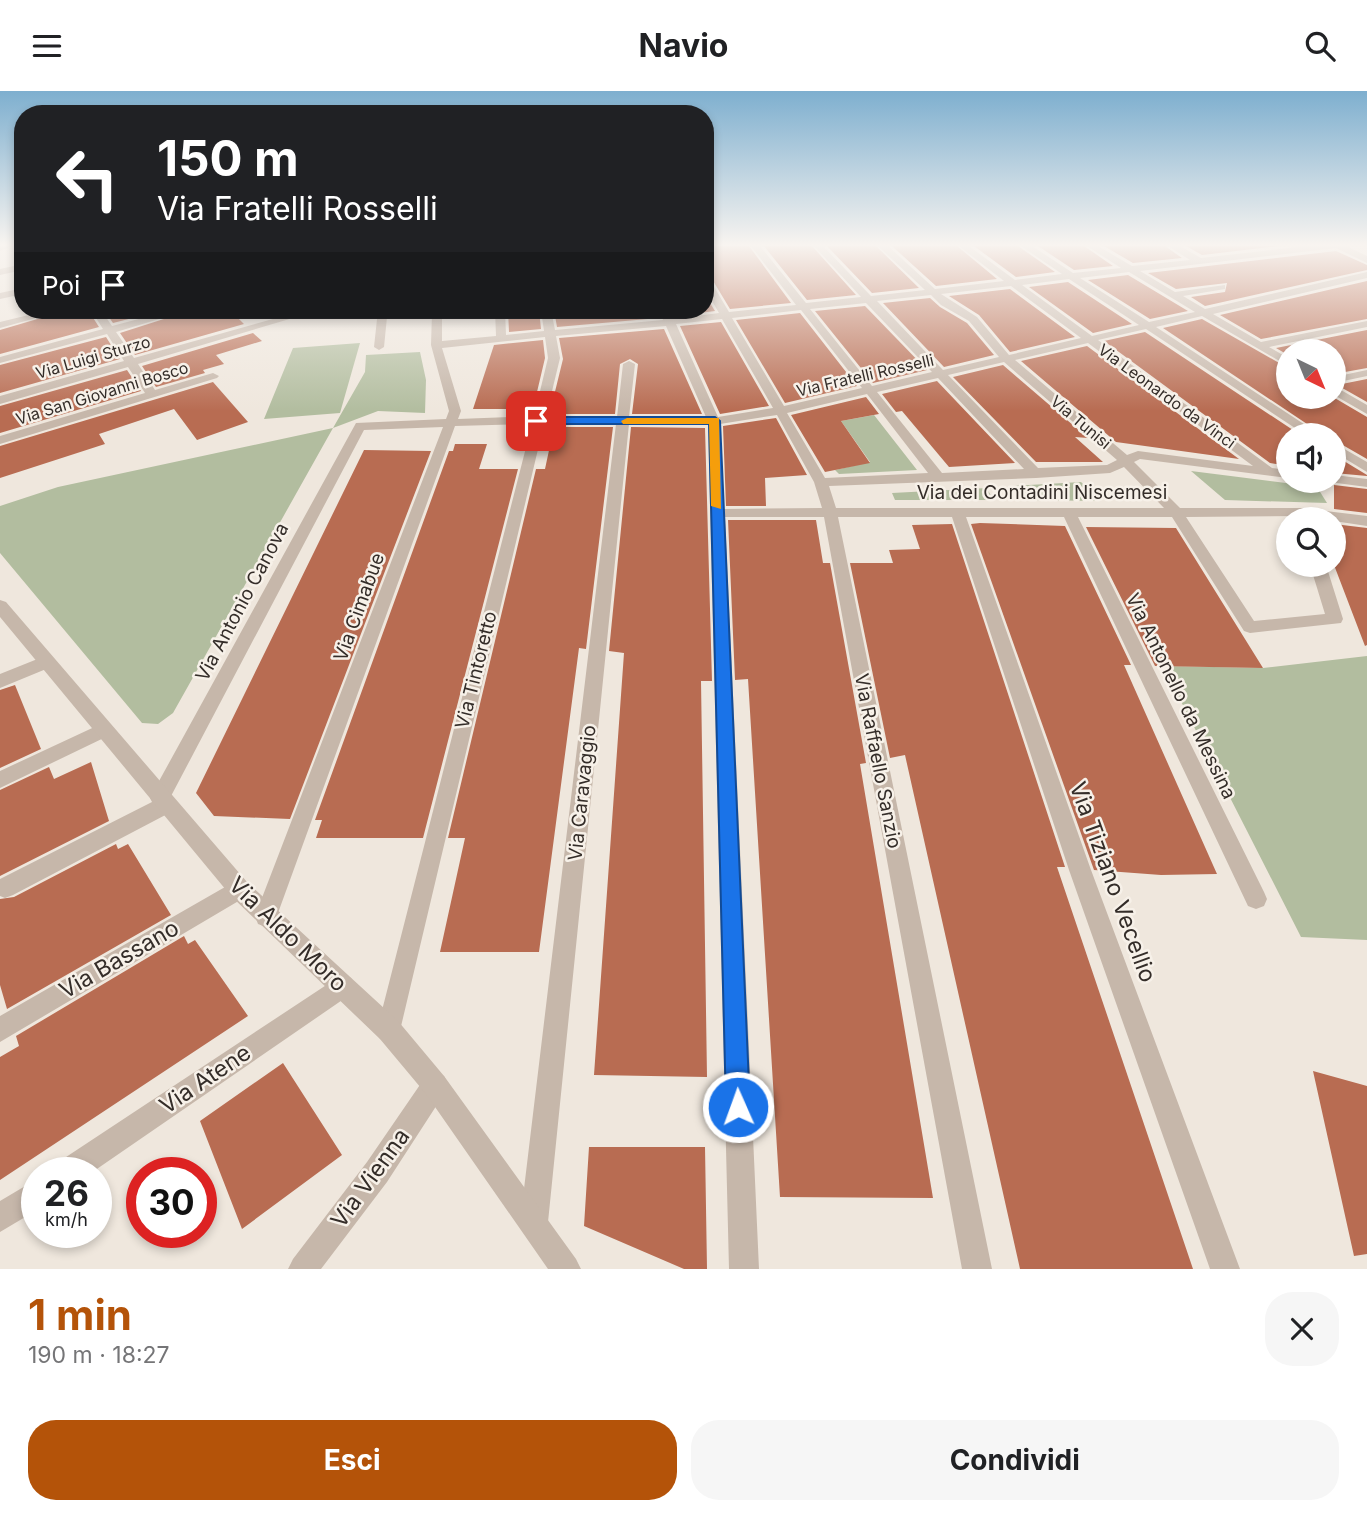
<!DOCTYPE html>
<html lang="it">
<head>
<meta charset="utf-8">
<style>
	:root { --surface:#fff; --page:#f6f6f6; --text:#202124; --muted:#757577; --accent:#b45309 }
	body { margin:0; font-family:Inter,sans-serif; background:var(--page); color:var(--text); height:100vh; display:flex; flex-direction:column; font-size:26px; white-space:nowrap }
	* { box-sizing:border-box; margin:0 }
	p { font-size:23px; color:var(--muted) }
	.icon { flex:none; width:38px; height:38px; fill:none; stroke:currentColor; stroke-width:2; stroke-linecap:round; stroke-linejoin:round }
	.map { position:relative; height:1178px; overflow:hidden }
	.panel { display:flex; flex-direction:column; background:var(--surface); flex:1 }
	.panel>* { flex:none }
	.hud { position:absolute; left:14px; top:14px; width:700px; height:214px; border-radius:28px; box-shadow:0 4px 10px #0003; background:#202124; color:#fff; overflow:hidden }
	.needle { width:46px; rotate:137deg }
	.tools { position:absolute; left:1276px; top:248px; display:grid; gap:14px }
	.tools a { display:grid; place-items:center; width:70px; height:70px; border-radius:50%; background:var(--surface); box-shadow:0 4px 10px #0003; font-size:35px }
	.speed { position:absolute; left:21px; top:1066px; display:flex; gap:14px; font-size:35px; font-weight:700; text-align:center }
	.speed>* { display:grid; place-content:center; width:91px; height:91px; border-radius:50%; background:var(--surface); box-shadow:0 4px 10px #0003; line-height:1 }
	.speed small { font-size:18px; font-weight:400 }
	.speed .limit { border:10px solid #d22; background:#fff; color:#111 }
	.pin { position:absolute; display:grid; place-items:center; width:60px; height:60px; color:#fff; margin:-30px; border-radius:14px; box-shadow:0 4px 10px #0006 }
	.me { position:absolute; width:77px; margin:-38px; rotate:358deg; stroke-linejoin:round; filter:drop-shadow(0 0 5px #0008) }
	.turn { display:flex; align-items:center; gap:24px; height:147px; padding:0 28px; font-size:32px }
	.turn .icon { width:91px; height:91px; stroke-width:2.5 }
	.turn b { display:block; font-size:49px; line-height:60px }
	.then { display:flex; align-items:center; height:66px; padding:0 28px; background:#0003; gap:14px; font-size:26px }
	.round { display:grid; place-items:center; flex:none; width:74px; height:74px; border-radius:28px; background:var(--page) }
	.overview { display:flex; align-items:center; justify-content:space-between; height:119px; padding:0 28px }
	h1 { font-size:42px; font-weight:700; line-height:52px; color:var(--accent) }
	.cta { display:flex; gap:14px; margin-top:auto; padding:14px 28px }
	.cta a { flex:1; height:80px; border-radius:28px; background:var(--accent); color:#fff; font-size:28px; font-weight:700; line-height:80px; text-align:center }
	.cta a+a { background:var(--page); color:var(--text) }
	header { display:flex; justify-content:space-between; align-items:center; height:91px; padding:0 28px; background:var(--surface); font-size:32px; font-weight:700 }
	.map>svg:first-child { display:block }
	.green { fill:#b2bd9f }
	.building { fill:#b86c52 }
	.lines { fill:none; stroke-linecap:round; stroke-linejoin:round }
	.minor { fill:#c6b7aa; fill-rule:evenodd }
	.tertiary { fill:#c6b7aa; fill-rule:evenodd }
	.route { fill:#1a73e8; stroke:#114b97; stroke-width:2 }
	.slow { fill:#f59e0b }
	.labels { text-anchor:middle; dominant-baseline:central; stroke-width:5; stroke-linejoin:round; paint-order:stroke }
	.far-street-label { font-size:16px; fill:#342d29; stroke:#f7f1e9 }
	.street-label { font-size:19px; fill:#342d29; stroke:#f7f1e9 }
	.near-street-label { font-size:23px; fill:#342d29; stroke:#f7f1e9 }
</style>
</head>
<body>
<header><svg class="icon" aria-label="menu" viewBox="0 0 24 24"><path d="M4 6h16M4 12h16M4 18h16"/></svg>Navio<svg class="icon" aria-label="search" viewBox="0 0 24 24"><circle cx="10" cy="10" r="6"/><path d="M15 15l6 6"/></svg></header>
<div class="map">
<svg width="1367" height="1178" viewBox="0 0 1367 1178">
	<rect width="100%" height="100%" fill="#efe7dd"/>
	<path class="green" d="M360,252l-20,70 -76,6 29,-71z
		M420,261l6,28 -1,33 -47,-2 -45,17 -160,285 -15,11 -16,-1 -142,-170v-47l58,-19 275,-59 32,-56 1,-17z
		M874,324l43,55 -78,4 -4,-4 35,-8 -29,-41z
		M1191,380l126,16 10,16 -102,-3z
		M1081,391l20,19 -76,-1 -12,-14z
		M987,397l6,12h-98l-3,-7z
		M1367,565v284l-66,-3 -138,-271 100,2z"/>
	<path class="building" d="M705,155h44l42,57 -61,6 -18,-30 -7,-4z
		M764,155h48l44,49 -49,5z
		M827,155h49l43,42 -47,5z
		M892,155h65l40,33 -61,7z
		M974,155h44l37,26 -39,5z
		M1038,155h46l29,20 -39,4z
		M1104,155h61l17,12 -49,5z
		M1186,155h93l-77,9z
		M1336,160l31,14v5l-162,36 -14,-9 34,-5 2,-9 -51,6 -28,-16z
		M1128,184l60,36 -38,8 -62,-39z
		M1367,190v38l-106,20 -41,-24z
		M1068,191l64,42 -39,9 -64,-46z
		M1010,198l65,48 -65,15 -31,-37 -30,-19z
		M705,204l10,16 -40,5 -3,-6h33z
		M930,207l10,9 27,16 27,32 -50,12 -61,-64z
		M865,215l62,64 -54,13 -58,-72z
		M68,219h20l11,17 -99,27v-24z
		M104,219h60l-51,13z
		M192,219h38l14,14 -109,31 -15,-22z
		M508,219h31l2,19 -32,3z
		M554,219h103l2,8 -102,9z
		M800,222l57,73 -72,17 -49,-83z
		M1202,228l86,49v29h45l34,20v42l-33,-19v-4h-9l-162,-108z
		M721,231l48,84 -49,8 -40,-88z
		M664,238l38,85h-70l6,-50 -8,-5 -10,5 -5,50h-58l1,-6h-7l12,-49 -4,-21z
		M1367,239v38l-33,6v-22h-46v3l-12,-7z
		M1145,241l157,104h-14v30l-18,-3 -166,-122z
		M253,242l9,8 -46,14 8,9 -21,6 2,3 -49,14 -14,-21z
		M106,246l14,22 -120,34v-28z
		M543,249l2,18 -12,51h-60l21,-64z
		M1087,255l152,113 -123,-17 -95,-81z
		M1003,274l85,73 -13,-1 28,25h-67l-83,-85z
		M127,279l14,21 -141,42v-27z
		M1367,288v23l-30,-17z
		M937,290l78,82 -66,4 -47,-56 -6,1 -14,-18z
		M213,291l35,40 -51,18 -23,-31 -75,25 6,10 -105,34v-32z
		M866,306l13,17 -38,7 29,42 -45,9 -34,-57z
		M776,327l31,57 -42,3 1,28h-40l-3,-80z
		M554,336h59l-27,222 -7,-1 -40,304h-99l25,-114h-17l88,-369h9z
		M631,336l74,1 7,253h-11l6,396 -113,-2 30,-422 -15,-2z
		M455,353h32l-8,25h39l-95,369h-107l6,-18h-7l134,-369h4z
		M364,359l67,1 -141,368 -76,-3 -18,-23z
		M1334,364l33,20v1l-33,-3z
		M1334,394l33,4v24l-33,-4z
		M728,429h88l7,43h7l36,200 -6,1 73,434 -153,-1 -32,-518 -13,1z
		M980,432l85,3 66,139h-7l93,209 -56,1 -67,-5 -123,-346z
		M952,433l113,343h-8l136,402h-173l-115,-514 -15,3 -40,-195h43l-4,-13 31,-1 -8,-24z
		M1334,433l33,4v117l-2,1 -31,-81z
		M1086,436l90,1 87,140 -108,-2z
		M15,594l26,64 -41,19v-78z
		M91,671l18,59 -109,55v-86l49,-23 5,12z
		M116,753l2,5 10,-5 43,71 -164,94 -7,-24v-86l14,-2z
		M184,845l4,8 7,-4 53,76 -248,164v-123l19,-11 -3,-10z
		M283,972l59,92 -100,74 -42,-108z
		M1313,980l54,15v168l-13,2z
		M589,1056h116l2,122h-23l-100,-43z"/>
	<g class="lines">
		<path class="minor" d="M0,155h12l-12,5z
			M751,155h9l46,57 55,-6 -47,-51h9l48,50 54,-6 -47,-44h10l47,43 69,-8 -45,-35h10l46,34 47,-6 -41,-28h11l41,27 48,-5 -34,-22h11l34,20 58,-6 -22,-14h12l21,12 105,-12h40l21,10v7l-31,-15 -196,23 35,21 50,-7v4l-42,7 22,13 162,-37v6l-154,36 48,28 106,-21v6l-98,20 19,11v8l-86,-50 -46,11 166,109h-15l-161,-107 -48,11 174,128 16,2v8l-148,-19 -6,3 46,46h121l66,8v10l-66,-10 -115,1 68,104 71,-7 -15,-49h16l17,54 -2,4 -91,10 -6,-2 -72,-114h-94l186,375 3,7 -3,7 -8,3 -8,-3 -184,-389h-98l125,353 149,399h-30l-141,-399 -117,-353h-114l154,752h-30l-138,-752h-99l34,752h-30l-21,-844 -79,-1 -81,798 -4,10 -10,4 -10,-4 -4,-10 96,-798h-72l-146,615 -9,3 -9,-3 -3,-9 155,-606 -77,2 -181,498 -8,3 -8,-3 -3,-8 188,-489 -79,3 -194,368 6,7 -3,6 -160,84 -8,3 -5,-2v-17l152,-77 -2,-4 3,-6 203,-369 90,-4 3,-8 -18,-66 1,-32 -45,4 -3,30 -5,3 -5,-3 4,-37h64v31l54,-5 -1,-26h10l1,25 38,-4 -3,-21h10l4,20 108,-10 -4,-10h10l4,9 46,-6 -14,-24v-12l5,3 19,32 67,-7zM1129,181l66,40 -46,10 -69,-44zM1069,188l70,46 -47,11 -70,-51zM1011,195l70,52 -72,17 -32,-38 -36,-23zM931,204l10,10 28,16 30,36 -56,13 -66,-69zM866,212l66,69 -60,14 -62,-77zM801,219l61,78 -78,18 -52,-88zM722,228l51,89 -55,9 -42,-93zM666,235l40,91h-77l6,-53 -6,-3 -6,3 -6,53 -71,-1 14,-58 -4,-22zM545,246l3,21 -14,58 -76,3 3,-8 -19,-63zM1088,252l165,123 -115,-15 -11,4 -112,-95zM1004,271l113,98 -10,5 -69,3 -90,-93zM938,287l86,91 -82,4 -65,-81zM867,303l61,79 -103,5 -38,-65zM777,324l37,67 8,26 -98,1 -4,-85zM1124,376l40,41h-328l-7,-22 207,-8 74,-5z
			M23,173v6l-23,5v-6z
			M23,197v6l-23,5v-6z
			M49,219h16l-65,18v-6z
			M91,219h10l11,16 61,-16h16l-73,22 18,26 171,-48h15l-182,54 17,26 58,-17 6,3 -2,2 -217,66v-8l145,-43 -17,-26 -128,37v-8l124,-35 -17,-27 -107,29v-6l103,-28z
			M1367,279v6l-33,7v-6z
			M1334,295l33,19v9l-33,-19z
			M1334,352l33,19v10l-33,-20z
			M1334,384l33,4v8l-38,-5 5,-1z
			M45,565l9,6 -3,5 -51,21v-14z
			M103,632l7,2 2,5 -2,5 -110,53v-17z
			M239,788l8,3 3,7 -3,7 -247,146v-26z
			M343,883l8,4 4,8 -4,8 -260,179h-37l3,-10z
			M435,981l9,4 4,9 -4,9 -57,88 -66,87h-33l5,-10 74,-97 59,-86z
			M37,1088v31l-37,22v-31z"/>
		<path class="tertiary" d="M0,509l6,2 241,280 151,139 46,55 132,183 5,10h-33l-122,-175 -46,-55 -149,-143 -231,-279z"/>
	</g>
	<linearGradient id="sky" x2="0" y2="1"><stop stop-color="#7eafcf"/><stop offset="0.48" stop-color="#f8f4f0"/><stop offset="1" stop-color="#f8f4f0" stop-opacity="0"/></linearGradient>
	<rect width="1367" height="320" fill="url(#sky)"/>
	<path class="route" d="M715,326l5,4 30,686 -4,8 -8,4 -8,-4 -4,-8 -17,-683h-173l-5,-3 5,-4z"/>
	<path class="slow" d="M627,327h92l2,91 -10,-3 -2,-82h-86l-2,-3z"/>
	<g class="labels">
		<g class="far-street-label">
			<text transform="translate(93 266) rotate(-16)">Via Luigi Sturzo</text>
			<text transform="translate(865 284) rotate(-13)">Via Fratelli Rosselli</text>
			<text transform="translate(102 302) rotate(-17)">Via San Giovanni Bosco</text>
			<text transform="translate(1167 305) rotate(36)">Via Leonardo da Vinci</text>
			<text transform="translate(1081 331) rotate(40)">Via Tunisi</text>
		</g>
		<g class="street-label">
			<text x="1042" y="401">Via dei Contadini Niscemesi</text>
			<text transform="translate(242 511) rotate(-62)">Via Antonio Canova</text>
			<text transform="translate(359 516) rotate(-70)">Via Cimabue</text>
			<text transform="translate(476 579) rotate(-76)">Via Tintoretto</text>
			<text transform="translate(1181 605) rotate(64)">Via Antonello da Messina</text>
			<text transform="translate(878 670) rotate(79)">Via Raffaello Sanzio</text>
			<text transform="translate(582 702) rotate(-84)">Via Caravaggio</text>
		</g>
		<g class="near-street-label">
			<text transform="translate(1113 791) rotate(70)">Via Tiziano Vecellio</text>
			<text transform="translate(288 843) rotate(44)">Via Aldo Moro</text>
			<text transform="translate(119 868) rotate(-30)">Via Bassano</text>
			<text transform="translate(205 988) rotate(-34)">Via Atene</text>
			<text transform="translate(370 1087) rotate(-54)">Via Vienna</text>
		</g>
	</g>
</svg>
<div class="tools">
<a><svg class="needle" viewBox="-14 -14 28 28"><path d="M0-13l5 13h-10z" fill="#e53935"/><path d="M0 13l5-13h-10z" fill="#757577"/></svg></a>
<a><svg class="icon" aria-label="sound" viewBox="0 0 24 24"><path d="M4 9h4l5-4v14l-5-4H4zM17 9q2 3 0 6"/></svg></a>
<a><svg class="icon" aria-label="search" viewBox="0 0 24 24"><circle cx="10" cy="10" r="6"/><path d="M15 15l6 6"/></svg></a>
</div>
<div class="speed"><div>26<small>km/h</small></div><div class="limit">30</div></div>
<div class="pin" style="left:536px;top:330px;background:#d93025"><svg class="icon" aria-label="arrive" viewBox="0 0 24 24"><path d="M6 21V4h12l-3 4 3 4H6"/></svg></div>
<svg class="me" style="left:738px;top:1016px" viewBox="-20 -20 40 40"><circle r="17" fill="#1a73e8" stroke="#fff" stroke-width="3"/><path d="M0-11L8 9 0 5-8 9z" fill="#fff"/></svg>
<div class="hud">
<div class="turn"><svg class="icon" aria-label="left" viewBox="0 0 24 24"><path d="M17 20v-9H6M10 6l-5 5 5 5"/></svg><div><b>150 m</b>Via Fratelli Rosselli</div></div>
<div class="then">Poi<svg class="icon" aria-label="arrive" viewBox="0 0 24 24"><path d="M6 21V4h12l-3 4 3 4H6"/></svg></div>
</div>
</div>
<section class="panel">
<div class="overview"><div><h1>1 min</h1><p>190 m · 18:27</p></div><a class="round"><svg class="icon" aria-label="close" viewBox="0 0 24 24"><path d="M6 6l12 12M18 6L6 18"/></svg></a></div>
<div class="cta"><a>Esci</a><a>Condividi</a></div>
</section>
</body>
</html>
